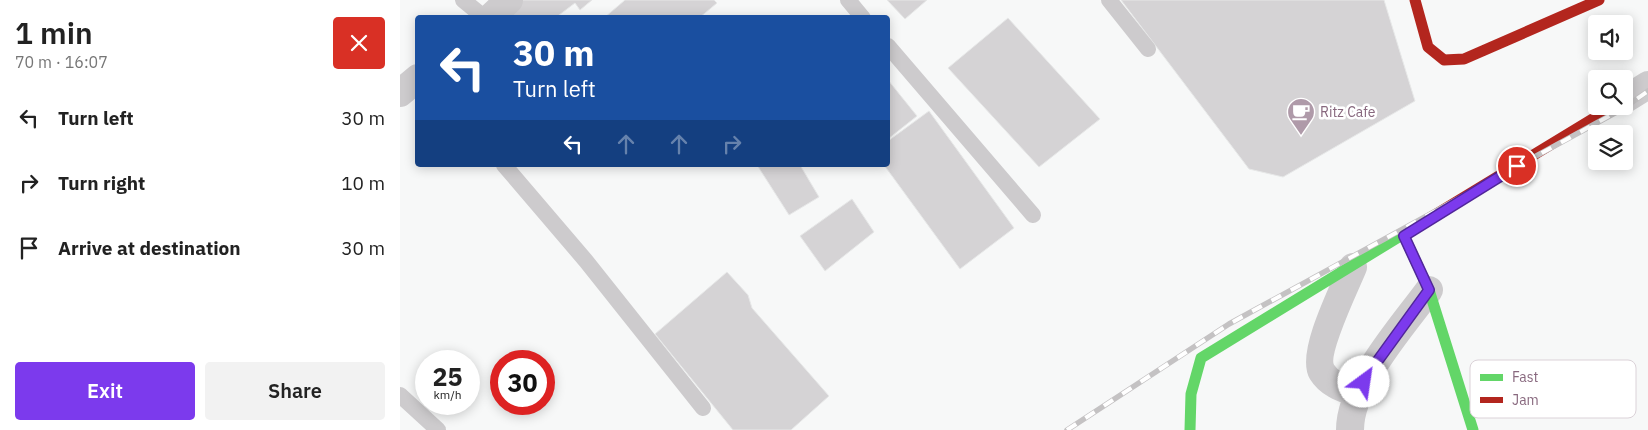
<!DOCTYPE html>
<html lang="en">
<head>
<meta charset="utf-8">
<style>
	:root { --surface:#fff; --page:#f2f2f2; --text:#222; --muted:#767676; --accent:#7c3aed }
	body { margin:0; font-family:"IBM Plex Sans",sans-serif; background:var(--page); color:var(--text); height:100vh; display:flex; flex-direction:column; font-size:19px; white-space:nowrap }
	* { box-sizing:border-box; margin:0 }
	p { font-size:16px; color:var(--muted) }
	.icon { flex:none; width:28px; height:28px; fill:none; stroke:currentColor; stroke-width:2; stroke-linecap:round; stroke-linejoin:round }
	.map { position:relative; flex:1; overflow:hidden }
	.sheet { display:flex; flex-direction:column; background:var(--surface); width:400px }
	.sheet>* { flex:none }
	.top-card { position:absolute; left:15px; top:15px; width:475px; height:152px; border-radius:5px; box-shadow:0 2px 12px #0003; background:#1a4fa0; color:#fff; overflow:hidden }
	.tools { position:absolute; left:1188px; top:15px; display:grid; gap:10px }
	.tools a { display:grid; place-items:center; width:45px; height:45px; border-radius:5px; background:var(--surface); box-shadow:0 2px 12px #0003; font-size:25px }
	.speed { position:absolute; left:15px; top:350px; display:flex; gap:10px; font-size:25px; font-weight:700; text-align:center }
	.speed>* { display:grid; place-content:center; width:65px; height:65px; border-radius:50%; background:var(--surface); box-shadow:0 2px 12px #0003; line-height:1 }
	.speed small { font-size:12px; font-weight:400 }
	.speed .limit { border:8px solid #d22; background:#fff; color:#111 }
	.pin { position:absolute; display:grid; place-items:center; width:42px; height:42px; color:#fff; margin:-21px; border:2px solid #fff; border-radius:50%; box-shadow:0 1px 5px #0007 }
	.me { position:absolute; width:55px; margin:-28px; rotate:31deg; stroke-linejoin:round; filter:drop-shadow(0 0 4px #0008) }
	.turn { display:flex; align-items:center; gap:18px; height:105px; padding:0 15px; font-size:22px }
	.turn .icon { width:65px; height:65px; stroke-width:2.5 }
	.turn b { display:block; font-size:35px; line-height:42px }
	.lanes { display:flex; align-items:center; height:48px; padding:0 15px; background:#0003; justify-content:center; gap:25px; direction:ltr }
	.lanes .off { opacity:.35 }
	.round { display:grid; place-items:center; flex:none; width:52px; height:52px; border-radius:5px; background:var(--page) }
	.headline { display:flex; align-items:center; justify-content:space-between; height:85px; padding:0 15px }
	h1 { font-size:30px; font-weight:600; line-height:38px }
	.action { display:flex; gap:10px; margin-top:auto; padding:10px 15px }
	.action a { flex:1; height:58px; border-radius:5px; background:var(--accent); color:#fff; font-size:20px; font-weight:600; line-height:58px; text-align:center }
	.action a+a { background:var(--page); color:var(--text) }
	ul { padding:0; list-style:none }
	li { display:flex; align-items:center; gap:15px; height:65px; padding:0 15px }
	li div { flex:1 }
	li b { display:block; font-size:19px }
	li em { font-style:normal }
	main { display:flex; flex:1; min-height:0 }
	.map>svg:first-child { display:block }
	.building { fill:#d5d3d5; stroke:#e7e8e8 }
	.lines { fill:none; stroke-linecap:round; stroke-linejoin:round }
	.lane { stroke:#cdcbcd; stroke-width:16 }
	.street { stroke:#cdcbcd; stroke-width:28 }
	.fast { stroke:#63d668; stroke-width:11 }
	.jam { stroke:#b3261e; stroke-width:11 }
	.rail-casing { stroke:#c4c2c3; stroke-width:5.5 }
	.rail { stroke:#fff; stroke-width:4; stroke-dasharray:11; stroke-linecap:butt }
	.route-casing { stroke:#51269a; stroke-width:12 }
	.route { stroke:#7c3aed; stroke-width:9 }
	.labels { text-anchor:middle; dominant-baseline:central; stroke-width:5; stroke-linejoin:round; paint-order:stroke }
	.poi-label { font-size:14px; fill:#88687e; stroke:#fff; text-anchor:start }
	.key { fill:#fff; stroke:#dbd2d8; stroke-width:1 }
	.key-label { font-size:14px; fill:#88687e }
</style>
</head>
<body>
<main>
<section class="sheet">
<div class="headline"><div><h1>1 min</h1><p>70 m · 16:07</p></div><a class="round" style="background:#d93025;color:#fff"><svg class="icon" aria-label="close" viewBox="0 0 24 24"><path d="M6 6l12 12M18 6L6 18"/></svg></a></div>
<ul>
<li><svg class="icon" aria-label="left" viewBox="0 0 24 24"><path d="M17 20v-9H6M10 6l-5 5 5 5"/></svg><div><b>Turn left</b></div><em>30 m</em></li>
<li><svg class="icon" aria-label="right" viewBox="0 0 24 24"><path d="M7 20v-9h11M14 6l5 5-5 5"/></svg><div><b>Turn right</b></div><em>10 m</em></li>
<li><svg class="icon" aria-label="arrive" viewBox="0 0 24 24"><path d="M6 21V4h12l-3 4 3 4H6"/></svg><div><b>Arrive at destination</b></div><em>30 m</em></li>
</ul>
<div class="action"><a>Exit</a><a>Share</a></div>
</section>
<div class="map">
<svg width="1248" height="430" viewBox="0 0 1248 430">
	<rect width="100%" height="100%" fill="#f7f8f8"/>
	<path class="building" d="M117,0h75l-12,10 -5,-7 -20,15h-45z
		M225,0h89l3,3 -18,15h-95z
		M487,0h40l-22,19z
		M721,0h263l31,101 -132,76 -34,-8z
		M608,18l92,101 -61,48 -91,-99z
		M488,80l29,36 -29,23z
		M529,111l85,117 -54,41 -76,-104h4v-24z
		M357,165h43l19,32 -30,18z
		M452,199l22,33 -49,39 -25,-35z
		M327,272l21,23 4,13 77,88 -38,34h-58l-78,-96z"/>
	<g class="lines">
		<path class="lane" d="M63,0l22,18
			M448,0l15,18
			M709,0l39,49
			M488,46l145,169
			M104,165l82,96 117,147
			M0,395l38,35"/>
		<path class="street" d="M90,18l19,-18
			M0,93l18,-15
			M1224,100l24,-15
			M953,267c-8,20 -42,87 -31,105 8,13 23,17 36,22
			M950,430c0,-46 52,-103 79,-140"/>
		<path class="fast" d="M1004,236l25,54 44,140
			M790,430l1,-36 10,-36 219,-134"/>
		<path class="jam" d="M1015,0l13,47 16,13 20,-1 135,-59
			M1020,224l194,-118"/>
		<defs>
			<path id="rail" d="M667,430l162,-106 395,-216 24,-17"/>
		</defs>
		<use href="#rail" class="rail-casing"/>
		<use href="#rail" class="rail"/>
	</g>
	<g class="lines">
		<defs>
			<path id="route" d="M964,382l7,-12 58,-80 -25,-54 113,-70"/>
		</defs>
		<use href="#route" class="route-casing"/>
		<use href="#route" class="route"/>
	</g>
	<defs>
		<symbol id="cafe-pin" viewBox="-11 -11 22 30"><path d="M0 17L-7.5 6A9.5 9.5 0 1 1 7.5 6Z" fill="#af9aa9" stroke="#fff"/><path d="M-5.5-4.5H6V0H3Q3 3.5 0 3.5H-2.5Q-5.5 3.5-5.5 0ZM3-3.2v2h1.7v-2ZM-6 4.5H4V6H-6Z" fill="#fff"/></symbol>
	</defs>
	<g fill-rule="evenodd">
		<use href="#cafe-pin" x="885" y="96" width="32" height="43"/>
	</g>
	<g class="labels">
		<g class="poi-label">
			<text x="920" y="112">Ritz Cafe</text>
		</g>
	</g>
	<rect x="1070" y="360" width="166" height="58" rx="8" class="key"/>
	<rect x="1080" y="374" width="23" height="7" fill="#63d668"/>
	<rect x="1080" y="397" width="23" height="6" fill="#b3261e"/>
	<g class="key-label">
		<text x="1112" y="382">Fast</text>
		<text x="1112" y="405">Jam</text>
	</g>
</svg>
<div class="tools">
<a><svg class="icon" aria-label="sound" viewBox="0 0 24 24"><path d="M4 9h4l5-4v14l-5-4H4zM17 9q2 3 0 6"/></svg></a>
<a><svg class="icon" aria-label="search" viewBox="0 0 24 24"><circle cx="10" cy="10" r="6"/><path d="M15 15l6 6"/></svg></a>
<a><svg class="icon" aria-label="layers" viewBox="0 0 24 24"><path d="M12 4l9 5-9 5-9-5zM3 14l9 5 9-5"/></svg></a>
</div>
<div class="speed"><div>25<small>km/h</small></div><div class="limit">30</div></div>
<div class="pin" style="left:1117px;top:166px;background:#d93025"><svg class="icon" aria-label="arrive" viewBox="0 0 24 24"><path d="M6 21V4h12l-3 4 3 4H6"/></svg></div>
<svg class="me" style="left:964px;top:382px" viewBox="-20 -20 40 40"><circle r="19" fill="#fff"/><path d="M0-13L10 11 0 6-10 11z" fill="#7c3aed"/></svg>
<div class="top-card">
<div class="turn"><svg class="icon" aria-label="left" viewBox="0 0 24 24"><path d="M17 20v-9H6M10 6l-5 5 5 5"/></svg><div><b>30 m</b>Turn left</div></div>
<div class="lanes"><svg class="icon" aria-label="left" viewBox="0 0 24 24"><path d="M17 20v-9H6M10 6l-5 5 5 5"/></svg><svg class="icon off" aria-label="ahead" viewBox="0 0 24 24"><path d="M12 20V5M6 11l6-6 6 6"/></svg><svg class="icon off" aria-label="ahead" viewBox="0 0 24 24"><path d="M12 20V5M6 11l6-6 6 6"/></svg><svg class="icon off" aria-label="right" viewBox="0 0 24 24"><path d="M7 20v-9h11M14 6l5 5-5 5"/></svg></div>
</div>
</div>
</main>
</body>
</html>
